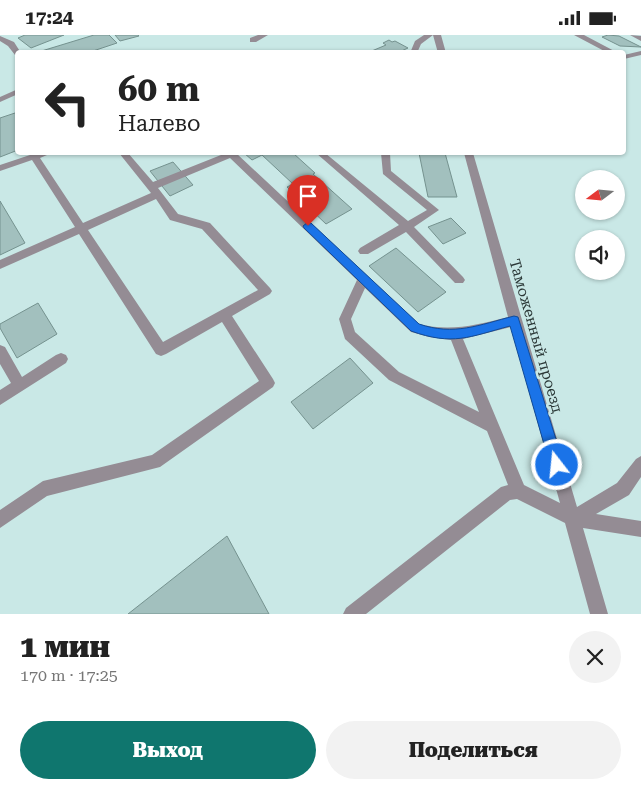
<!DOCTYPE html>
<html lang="ru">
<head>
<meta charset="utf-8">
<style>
	:root { --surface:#fff; --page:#f2f2f2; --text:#222; --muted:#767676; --accent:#0f766e }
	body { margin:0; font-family:"Roboto Serif",serif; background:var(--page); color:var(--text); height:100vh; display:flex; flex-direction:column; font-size:19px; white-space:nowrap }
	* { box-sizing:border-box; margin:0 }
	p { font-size:16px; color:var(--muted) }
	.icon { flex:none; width:28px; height:28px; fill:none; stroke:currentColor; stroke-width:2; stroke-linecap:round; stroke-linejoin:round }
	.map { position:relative; height:579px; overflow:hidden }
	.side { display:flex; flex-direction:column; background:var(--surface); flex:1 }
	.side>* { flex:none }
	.banner { position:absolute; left:15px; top:15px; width:611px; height:105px; border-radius:5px; box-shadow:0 1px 4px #0004; background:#fff; color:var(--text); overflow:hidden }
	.needle { width:32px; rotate:254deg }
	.tools { position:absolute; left:575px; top:135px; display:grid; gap:10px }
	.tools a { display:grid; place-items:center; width:50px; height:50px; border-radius:50%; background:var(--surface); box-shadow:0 1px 4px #0004; font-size:25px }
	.pin { position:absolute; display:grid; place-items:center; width:42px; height:42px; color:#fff; margin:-51px -21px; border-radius:50% 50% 50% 0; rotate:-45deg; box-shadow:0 0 5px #0007 }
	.pin .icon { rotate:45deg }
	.me { position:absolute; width:55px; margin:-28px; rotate:344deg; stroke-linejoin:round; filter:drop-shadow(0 0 4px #0008) }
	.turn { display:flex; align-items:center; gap:18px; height:105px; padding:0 20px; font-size:22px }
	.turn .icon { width:65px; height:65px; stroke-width:2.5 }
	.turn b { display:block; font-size:35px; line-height:42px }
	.round { display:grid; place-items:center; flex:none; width:52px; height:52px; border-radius:26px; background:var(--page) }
	.head { display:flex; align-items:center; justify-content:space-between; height:85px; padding:0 20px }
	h1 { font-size:30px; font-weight:800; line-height:38px }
	.primary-button { display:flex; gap:10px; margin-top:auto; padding:10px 20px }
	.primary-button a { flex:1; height:58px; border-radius:30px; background:var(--accent); color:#fff; font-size:20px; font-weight:800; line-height:58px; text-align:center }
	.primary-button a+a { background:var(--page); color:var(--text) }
	.status { display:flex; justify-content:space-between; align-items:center; height:35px; padding:0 25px; background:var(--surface); direction:ltr }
	.status svg { height:14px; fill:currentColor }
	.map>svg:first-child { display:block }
	.building { fill:#a2c0be; stroke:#75928f }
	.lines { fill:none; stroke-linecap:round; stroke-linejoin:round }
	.minor { fill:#948c94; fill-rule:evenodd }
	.route { fill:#1a73e8; stroke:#114b97 }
	.labels { text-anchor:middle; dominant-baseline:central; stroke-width:5; stroke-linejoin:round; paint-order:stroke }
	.street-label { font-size:15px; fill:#2b3837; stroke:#c9e8e6 }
</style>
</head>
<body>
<div class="status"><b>17:24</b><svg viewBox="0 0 49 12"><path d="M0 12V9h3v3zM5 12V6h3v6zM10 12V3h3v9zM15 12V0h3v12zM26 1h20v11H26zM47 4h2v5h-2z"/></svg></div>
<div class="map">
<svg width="641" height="579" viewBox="0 0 641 579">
	<rect width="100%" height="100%" fill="#c9e8e6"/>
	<path class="building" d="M25,0h39l-33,13 -13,-10z
		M94,0h15l8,8 -30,10h-52z
		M115,0h23l1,1 -19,5z
		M608,0l11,1 22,11 -21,-1 -18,-9z
		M389,5l3,2 3,-1 13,7 -11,5h-30l19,-8 -3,-2z
		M18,77v38l-18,7v-39z
		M244,118h49l22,20 -2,1 39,35 -26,15 -39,-37 6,-3 -31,-29 -10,5z
		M419,118h26l12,44h-29z
		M173,127l20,23 -23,11 -20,-25z
		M0,166l25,42 -25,12z
		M451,183l15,15 -23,11 -15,-17z
		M396,213l50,44 -28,20 -49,-46z
		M38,268l19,31 -40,24 -17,-30v-4z
		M350,323l23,25 -60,46 -22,-27z
		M227,501l42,78h-141z"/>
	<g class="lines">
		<path class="minor" d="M258,0h10l-12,7h-6v-4z
			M424,0h9l-12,9 -4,9h-7l5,-12z
			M433,0h8l5,18h-8z
			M574,0h10l34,18h-10z
			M630,0l11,1v5z
			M0,1l14,6 7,11 -6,2 -7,-9 -8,-5z
			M641,16v4l-17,4v-4z
			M18,54v5l-18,8v-5z
			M36,118h12l-1,2 -7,3 43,65 68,-30 -32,-40h9l25,29 73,-29h10l183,171c31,8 58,1 89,-7l-44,-164h9l104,354 40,-24 19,-24 5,-3v21l-12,18 -33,19 45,7v16l-58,-9 25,86h-18l-25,-91 -48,-24 -7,1 -144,114h-23l3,-6 155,-121 7,-2 -21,-54 -98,-51 -44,-41 -6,-20 18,-39 -127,-122 -72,30 20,26 32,9 60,65 2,3 -2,3 -38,22 41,63 2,4 -2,4 -113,80 -113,29 -47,32v-18l43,-29 109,-26 107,-74 -37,-59 -56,32 -5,2 -5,-2 -77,-120 -79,35v-9l75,-33 -43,-67 -32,11v-6zM156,164l14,21 32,9 56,61 -95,52 -75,-112zM365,253l46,44 18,5 22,3 28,72 -80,-40 -44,-40 -4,-13zM511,292l49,176 -36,-18 -61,-146z
			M316,118h9l83,68 19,-11 -44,-36 -2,-21h9l1,18 48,39 -25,17 49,50 2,3 -2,3h-8l-49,-51 -38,22h-8l-2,-3 2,-3 39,-23z
			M0,310l5,2 17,30 34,-22 5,-2 5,2 2,4 -2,4 -66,42v-15l11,-7 -11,-19z"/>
	</g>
	<path class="route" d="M308,187l3,1 108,101c35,12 60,1 95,-8l4,1 46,148 -2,4 -5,2 -5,-2 -2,-4 -40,-139c-41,11 -57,20 -99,5l-107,-103 -1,-2z"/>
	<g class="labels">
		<g class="street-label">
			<text transform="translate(536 301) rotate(74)">Таможенный проезд</text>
		</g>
	</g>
</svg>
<div class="tools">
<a><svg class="needle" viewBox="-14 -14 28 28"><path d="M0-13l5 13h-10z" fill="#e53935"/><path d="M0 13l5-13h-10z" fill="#767676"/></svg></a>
<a><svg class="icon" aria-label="sound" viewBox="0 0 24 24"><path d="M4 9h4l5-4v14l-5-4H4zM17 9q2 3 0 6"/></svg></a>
</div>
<div class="pin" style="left:308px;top:191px;background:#d93025"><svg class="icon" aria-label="arrive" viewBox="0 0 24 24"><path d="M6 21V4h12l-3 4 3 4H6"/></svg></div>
<svg class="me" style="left:557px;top:430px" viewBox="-20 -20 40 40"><circle r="17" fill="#1a73e8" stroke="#fff" stroke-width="3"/><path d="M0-11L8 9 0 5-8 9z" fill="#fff"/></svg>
<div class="banner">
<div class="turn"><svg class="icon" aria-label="left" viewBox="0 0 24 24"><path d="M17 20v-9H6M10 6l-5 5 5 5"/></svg><div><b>60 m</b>Налево</div></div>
</div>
</div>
<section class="side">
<div class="head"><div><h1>1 мин</h1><p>170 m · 17:25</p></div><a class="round"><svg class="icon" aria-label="close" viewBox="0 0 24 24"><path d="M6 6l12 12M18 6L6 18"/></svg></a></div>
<div class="primary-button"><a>Выход</a><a>Поделиться</a></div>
</section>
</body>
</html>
